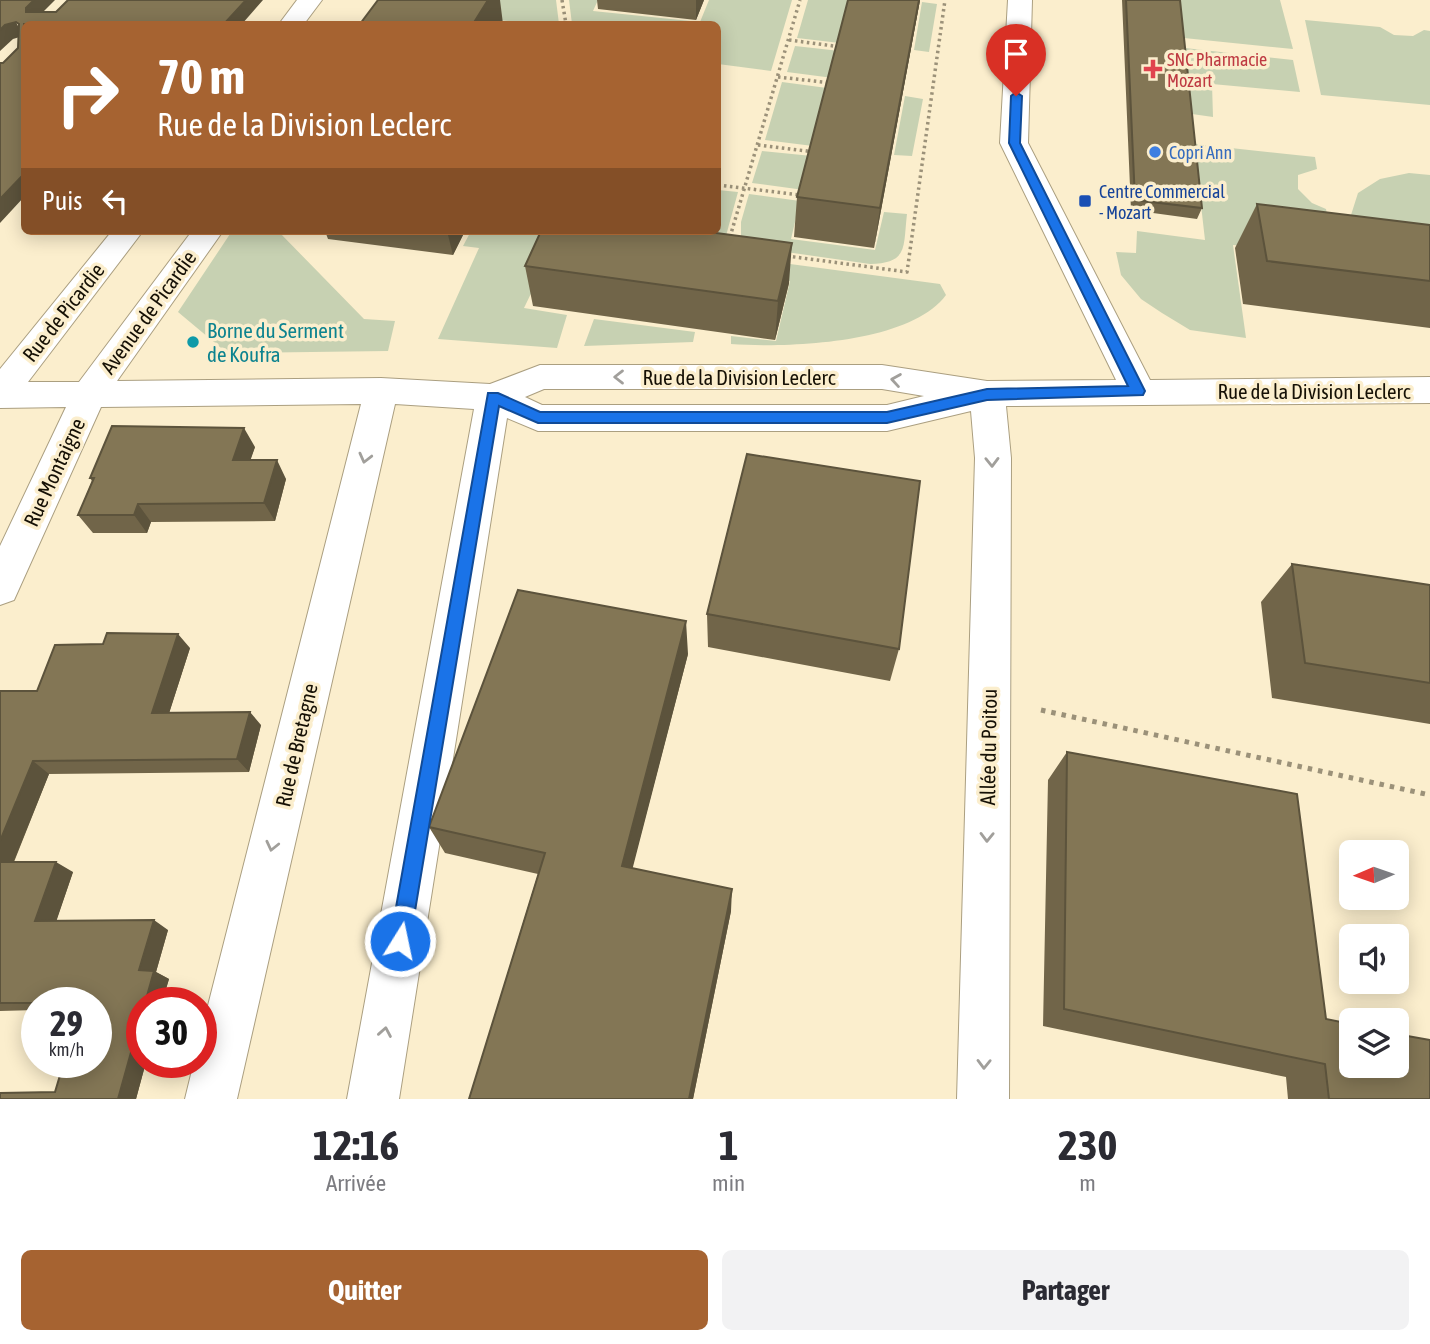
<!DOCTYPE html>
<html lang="fr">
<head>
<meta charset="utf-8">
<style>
	:root { --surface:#fff; --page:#f2f2f3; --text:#2b2b33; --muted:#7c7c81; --accent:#a66331 }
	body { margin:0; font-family:"Asap Condensed",sans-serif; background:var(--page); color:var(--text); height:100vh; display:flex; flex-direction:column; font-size:26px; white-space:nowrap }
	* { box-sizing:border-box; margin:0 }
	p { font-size:23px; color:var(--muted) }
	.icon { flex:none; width:38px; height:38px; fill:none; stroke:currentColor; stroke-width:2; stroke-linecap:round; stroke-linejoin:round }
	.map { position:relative; height:1099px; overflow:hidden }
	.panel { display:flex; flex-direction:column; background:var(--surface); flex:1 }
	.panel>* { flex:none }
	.banner { position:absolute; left:21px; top:21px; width:700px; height:214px; border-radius:10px; box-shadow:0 4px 18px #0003; background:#a66331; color:#fff; overflow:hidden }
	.needle { width:46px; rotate:268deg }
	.buttons { position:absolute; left:1339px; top:840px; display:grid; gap:14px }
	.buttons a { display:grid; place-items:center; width:70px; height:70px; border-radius:10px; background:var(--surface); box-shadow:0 4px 18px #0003; font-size:35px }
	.speed { position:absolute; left:21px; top:987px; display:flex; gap:14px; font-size:35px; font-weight:700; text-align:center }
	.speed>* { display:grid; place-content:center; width:91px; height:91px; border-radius:50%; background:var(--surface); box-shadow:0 4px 18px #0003; line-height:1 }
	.speed small { font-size:18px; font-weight:400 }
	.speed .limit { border:10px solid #d22; background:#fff; color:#111 }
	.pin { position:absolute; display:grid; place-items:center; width:60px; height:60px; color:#fff; margin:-72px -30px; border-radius:50% 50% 50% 0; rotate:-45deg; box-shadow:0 0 7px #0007 }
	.pin .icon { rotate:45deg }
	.me { position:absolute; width:77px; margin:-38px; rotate:10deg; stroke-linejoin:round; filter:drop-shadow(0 0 5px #0008) }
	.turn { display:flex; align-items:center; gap:24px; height:147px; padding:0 21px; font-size:32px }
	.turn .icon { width:91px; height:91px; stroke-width:2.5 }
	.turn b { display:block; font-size:49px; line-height:60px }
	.then { display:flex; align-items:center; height:66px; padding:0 21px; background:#0003; gap:14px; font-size:26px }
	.eta { display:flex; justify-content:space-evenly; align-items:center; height:119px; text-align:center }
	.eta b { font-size:42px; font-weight:700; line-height:49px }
	.primary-button { display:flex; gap:14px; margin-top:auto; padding:14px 21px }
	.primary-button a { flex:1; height:80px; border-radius:10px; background:var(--accent); color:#fff; font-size:28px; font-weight:700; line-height:80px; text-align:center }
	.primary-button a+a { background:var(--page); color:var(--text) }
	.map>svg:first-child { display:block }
	.green { fill:#c7d1b2 }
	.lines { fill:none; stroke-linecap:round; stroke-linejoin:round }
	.minor-casing { stroke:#ab9f80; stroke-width:2 }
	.path-far1 { stroke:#9b9179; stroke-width:3.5; stroke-dasharray:2.5 3.5; stroke-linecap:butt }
	.path { stroke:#9b9179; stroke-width:5; stroke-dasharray:4.5 6; stroke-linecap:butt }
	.minor { fill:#fff; fill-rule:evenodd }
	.wall { fill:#716549 }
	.shaded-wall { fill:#5c533c }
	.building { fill:#837655; stroke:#5c533c; stroke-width:2 }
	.oneway { stroke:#a19f9b }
	.route { fill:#1a73e8; stroke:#114b97; stroke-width:2 }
	.health-dot { fill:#e0444e; stroke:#fbeecd; stroke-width:2.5 }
	.shop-dot { fill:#3f7fe0; stroke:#fbeecd; stroke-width:2.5 }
	.transit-dot { fill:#1a4fb4; stroke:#fbeecd; stroke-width:2.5 }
	.culture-dot { fill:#0f9aa8; stroke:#fbeecd; stroke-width:2.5 }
	.labels { text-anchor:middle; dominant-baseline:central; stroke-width:7; stroke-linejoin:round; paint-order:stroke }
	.far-health-label { font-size:18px; fill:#be3a42; stroke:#fbeecd; text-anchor:start }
	.far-shop-label { font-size:18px; fill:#366cbe; stroke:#fbeecd; text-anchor:start }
	.far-transit-label { font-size:18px; fill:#164399; stroke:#fbeecd; text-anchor:start }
	.street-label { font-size:21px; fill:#151005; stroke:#fbeecd }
	.culture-label { font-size:21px; fill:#0d838f; stroke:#fbeecd; text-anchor:start }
</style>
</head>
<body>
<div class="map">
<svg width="1430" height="1099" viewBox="0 0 1430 1099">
	<rect width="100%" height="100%" fill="#fbeecd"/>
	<path class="green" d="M404,0h152l3,24h-52l1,-3 -103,-10 -19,13z
		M569,0h29l-5,11 107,11 9,-22h83l-21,71 -53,-7v-40h-146z
		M808,0h43l-11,43 -43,-5z
		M1180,0h100l13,49 -109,-11z
		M922,2l15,2 -8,48 -15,-2z
		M1305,20l75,7 14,8 19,1 11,-6 6,1v74l-109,-10z
		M795,46l45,5 -7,27 -46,-6z
		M1185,48l108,12 7,32 -88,-8 1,33 -21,-3z
		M782,82l45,6 -14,58 -48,-6z
		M905,96l18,3 -11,57 -18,-1z
		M1194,144l121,13 2,12 -19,6v14l14,14 14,6 9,46 -102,-10 13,93 -56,-8 -28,-17 -21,-14 -20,-24 -5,-23 20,1 1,-22 68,9z
		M762,151l50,5 -8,34 -52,-7z
		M1409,173l21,2v93l-71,-9 -8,-44 7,-22 22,-14z
		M718,190l20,2 -14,51 -101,-12h95z
		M749,194l51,7 -9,38 84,11 9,-38 23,2c-4,33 2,49 -37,50l-119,-17 -10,-4v-21z
		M232,231h46l86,88 31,2 -7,30 -161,2 -49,-41z
		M471,231h115l-33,17 -29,60 43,7 -10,33 -119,-9 41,-91 -16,-2z
		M753,259l187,25 6,11c-36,49 -159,53 -215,49v-8l45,5 14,-60 -42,-6z
		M594,319l101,13 -2,10 -109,4z"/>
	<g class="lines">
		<defs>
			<path id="minor" d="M297,0h25l-18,24h-25z
				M1008,0h24l-4,143 122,237 280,-3v26l-424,3 5,52 -2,641h-52l18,-641 -4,-47 -84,20h-349l-31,-13 -108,681h-52l127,-690 -79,-5 -158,695h-52l9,-37h7v-29l160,-629 -260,3 -87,193 -14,5v-59l66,-139 -66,1v-39l112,-138h31l-115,151h51l113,-151h31l-106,150 264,-3 109,6 50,-19h342l105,16 129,-1 -116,-237zM544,389h338l42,7 -37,9h-345l-17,-8z"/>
		</defs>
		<use href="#minor" class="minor-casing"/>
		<path class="path-far1" d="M562,0l4,24
			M789,40l52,7
			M778,77l54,6
			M758,145l57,7
			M718,185l82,10
			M730,237l70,-237
			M787,256l120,16 38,-272"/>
		<path class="path" d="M1041,710l389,85"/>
		<use href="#minor" class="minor"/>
	</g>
	<path class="wall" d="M597,0h107l-8,20 -98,-11z
		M920,0l-46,248 -80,-11 3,-40z
		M1122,0h58l22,208 -5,11 -66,-9z
		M1257,204l173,21v103l-187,-24 -8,-56z
		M325,231h140l-12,24 -125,-16z
		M525,266l264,17 -14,57 -242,-34z
		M255,447l-5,13 36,19 -11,42 -124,1 -4,11h-54l-15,-18 14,-34 -2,-3z
		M1292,564l138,21v139l-158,-26 -11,-96z
		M707,614l192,35 -9,32 -182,-34z
		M190,648l-21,65 92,12 -12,47 -200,2 -35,88 59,10 -17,49 112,9 -12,42 13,7 -27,83h4l-10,37 -81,-7 41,-89h-59v7l-37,1v-320h37z
		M688,654l-56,214 99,43 -38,188h-224l69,-225 -93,-21 -16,-26z
		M1067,752l259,267 104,80h-142l-2,-22 -243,-51 5,-246z"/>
	<path class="shaded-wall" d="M34,0h21l-22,22 -7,-10v-4z
		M246,0h17l-21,24h-18z
		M488,0h12l3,24h-30z
		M696,0h8l-8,20z
		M919,0h1l-46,248 6,-40z
		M16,22l7,14 -10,3 -13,12v-21l5,-5z
		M24,174v23l-24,26v-24z
		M447,231h18l-12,24z
		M792,243l-3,40 -14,57 3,-39z
		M244,428l11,19 -11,32 -11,-19z
		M277,460l9,19 -11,42 -11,-18z
		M138,504l13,18 -4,11 -13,-18z
		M686,621l2,33 -61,236 -5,-24z
		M178,634l12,14 -25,78 -13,-13z
		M250,712l11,13 -12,47 -12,-13z
		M33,761l16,13 -40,99 -9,-5v-27z
		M56,862l17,10 -20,59 -18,-10z
		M732,889l-1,22 -38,188h-4z
		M154,920l14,10 -12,42 13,7 -7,24h-17l-6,-33z
		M142,1013v49h4l-10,37h-18z"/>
	<path class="building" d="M0,0h34l-8,8v4h30l12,-12h178l-22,24h-200v150l-24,25v-136h3l15,-15 1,-24 -3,-2 -11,3 -5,5z
		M378,0h110l-15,24h-113z
		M848,0h71l-39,208 -83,-11z
		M1126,0h54l22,208 -67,-8z
		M1257,204l173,21v56l-163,-20z
		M541,231h160l91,12 -14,58 -253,-35z
		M112,426l132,2 -11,32h44l-13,43 -126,1 -4,11h-56l16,-37h-4z
		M747,454l173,27 -21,168 -192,-35z
		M1292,564l138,21v98l-125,-20z
		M518,590l168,31 -64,245 110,23 -43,210h-220l76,-246 -116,-26z
		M107,633l71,1 -26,79 98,-1 -13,47 -204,2 -33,80v-150h37l18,-46 48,-1z
		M1067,752l230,42 29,225 25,5v42h45v-32l34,6v59h-101l-4,-35 -261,-55z
		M0,862h56l-21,59 119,-1 -15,50 15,1 -9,32h-3v10l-24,86h-118v-6l55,-1 9,-30h32v-59h-96z"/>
	<defs><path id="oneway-chevron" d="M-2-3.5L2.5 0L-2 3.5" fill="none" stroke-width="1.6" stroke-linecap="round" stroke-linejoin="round" transform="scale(1.75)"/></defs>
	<g class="oneway">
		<use href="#oneway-chevron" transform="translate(619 377) rotate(-180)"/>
		<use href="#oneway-chevron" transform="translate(896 380) rotate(-171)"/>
		<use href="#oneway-chevron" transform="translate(365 458) rotate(104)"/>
		<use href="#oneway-chevron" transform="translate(992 462) rotate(89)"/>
		<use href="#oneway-chevron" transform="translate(987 837) rotate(91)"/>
		<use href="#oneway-chevron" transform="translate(272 846) rotate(103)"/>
		<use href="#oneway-chevron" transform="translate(385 1032) rotate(-80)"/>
		<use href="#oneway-chevron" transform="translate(984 1064) rotate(91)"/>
	</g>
	<path class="route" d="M1016,92l6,4 -2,47 125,248 -2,4 -156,5 -100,23h-349l-39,-17 -89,535 -3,7 -7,3 -7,-3 -3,-7 98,-548h10l42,19h347l100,-23 141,-3 -119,-243 2,-47z"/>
	<path class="health-dot" d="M1149.5 58.5h7v7h7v7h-7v7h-7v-7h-7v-7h7z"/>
	<circle class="shop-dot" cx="1155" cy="152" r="7"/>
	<rect class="transit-dot" x="1078" y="194" width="14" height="14" rx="3.5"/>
	<circle class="culture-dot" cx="193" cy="342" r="7"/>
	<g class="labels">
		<g class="far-health-label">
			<text x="1167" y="59">SNC Pharmacie<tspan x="1167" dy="21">Mozart</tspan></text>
		</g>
		<g class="far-shop-label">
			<text x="1169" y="152">Copri Ann</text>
		</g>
		<g class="far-transit-label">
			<text x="1099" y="191">Centre Commercial<tspan x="1099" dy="21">- Mozart</tspan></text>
		</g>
		<g class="street-label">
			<text transform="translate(63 312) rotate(-52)">Rue de Picardie</text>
			<text transform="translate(148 312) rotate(-54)">Avenue de Picardie</text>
			<text x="739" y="377">Rue de la Division Leclerc</text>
			<text x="1314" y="391">Rue de la Division Leclerc</text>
			<text transform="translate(54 472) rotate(-65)">Rue Montaigne</text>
			<text transform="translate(296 745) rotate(-77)">Rue de Bretagne</text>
			<text transform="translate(988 747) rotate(-89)">Allée du Poitou</text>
		</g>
		<g class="culture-label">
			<text x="207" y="330">Borne du Serment<tspan x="207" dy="24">de Koufra</tspan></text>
		</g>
	</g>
</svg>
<div class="buttons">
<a><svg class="needle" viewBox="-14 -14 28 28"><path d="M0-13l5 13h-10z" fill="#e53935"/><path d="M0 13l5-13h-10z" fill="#7c7c81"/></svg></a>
<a><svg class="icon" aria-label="sound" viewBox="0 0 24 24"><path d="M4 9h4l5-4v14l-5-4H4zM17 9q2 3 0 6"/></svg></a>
<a><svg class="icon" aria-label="layers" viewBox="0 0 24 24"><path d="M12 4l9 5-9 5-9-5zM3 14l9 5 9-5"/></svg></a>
</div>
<div class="speed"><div>29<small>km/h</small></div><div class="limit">30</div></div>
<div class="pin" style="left:1016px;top:96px;background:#d93025"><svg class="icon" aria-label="arrive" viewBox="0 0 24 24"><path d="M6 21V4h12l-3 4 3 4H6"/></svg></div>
<svg class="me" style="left:400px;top:941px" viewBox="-20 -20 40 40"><circle r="17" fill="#1a73e8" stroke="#fff" stroke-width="3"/><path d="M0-11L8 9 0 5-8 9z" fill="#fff"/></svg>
<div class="banner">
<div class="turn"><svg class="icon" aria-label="right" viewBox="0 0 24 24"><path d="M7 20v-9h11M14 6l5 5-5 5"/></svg><div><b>70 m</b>Rue de la Division Leclerc</div></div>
<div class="then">Puis<svg class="icon" aria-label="left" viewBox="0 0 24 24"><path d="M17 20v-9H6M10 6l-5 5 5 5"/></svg></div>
</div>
</div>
<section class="panel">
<div class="eta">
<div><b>12:16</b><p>Arrivée</p></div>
<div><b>1</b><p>min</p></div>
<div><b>230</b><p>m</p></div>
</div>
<div class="primary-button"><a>Quitter</a><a>Partager</a></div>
</section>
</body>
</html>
